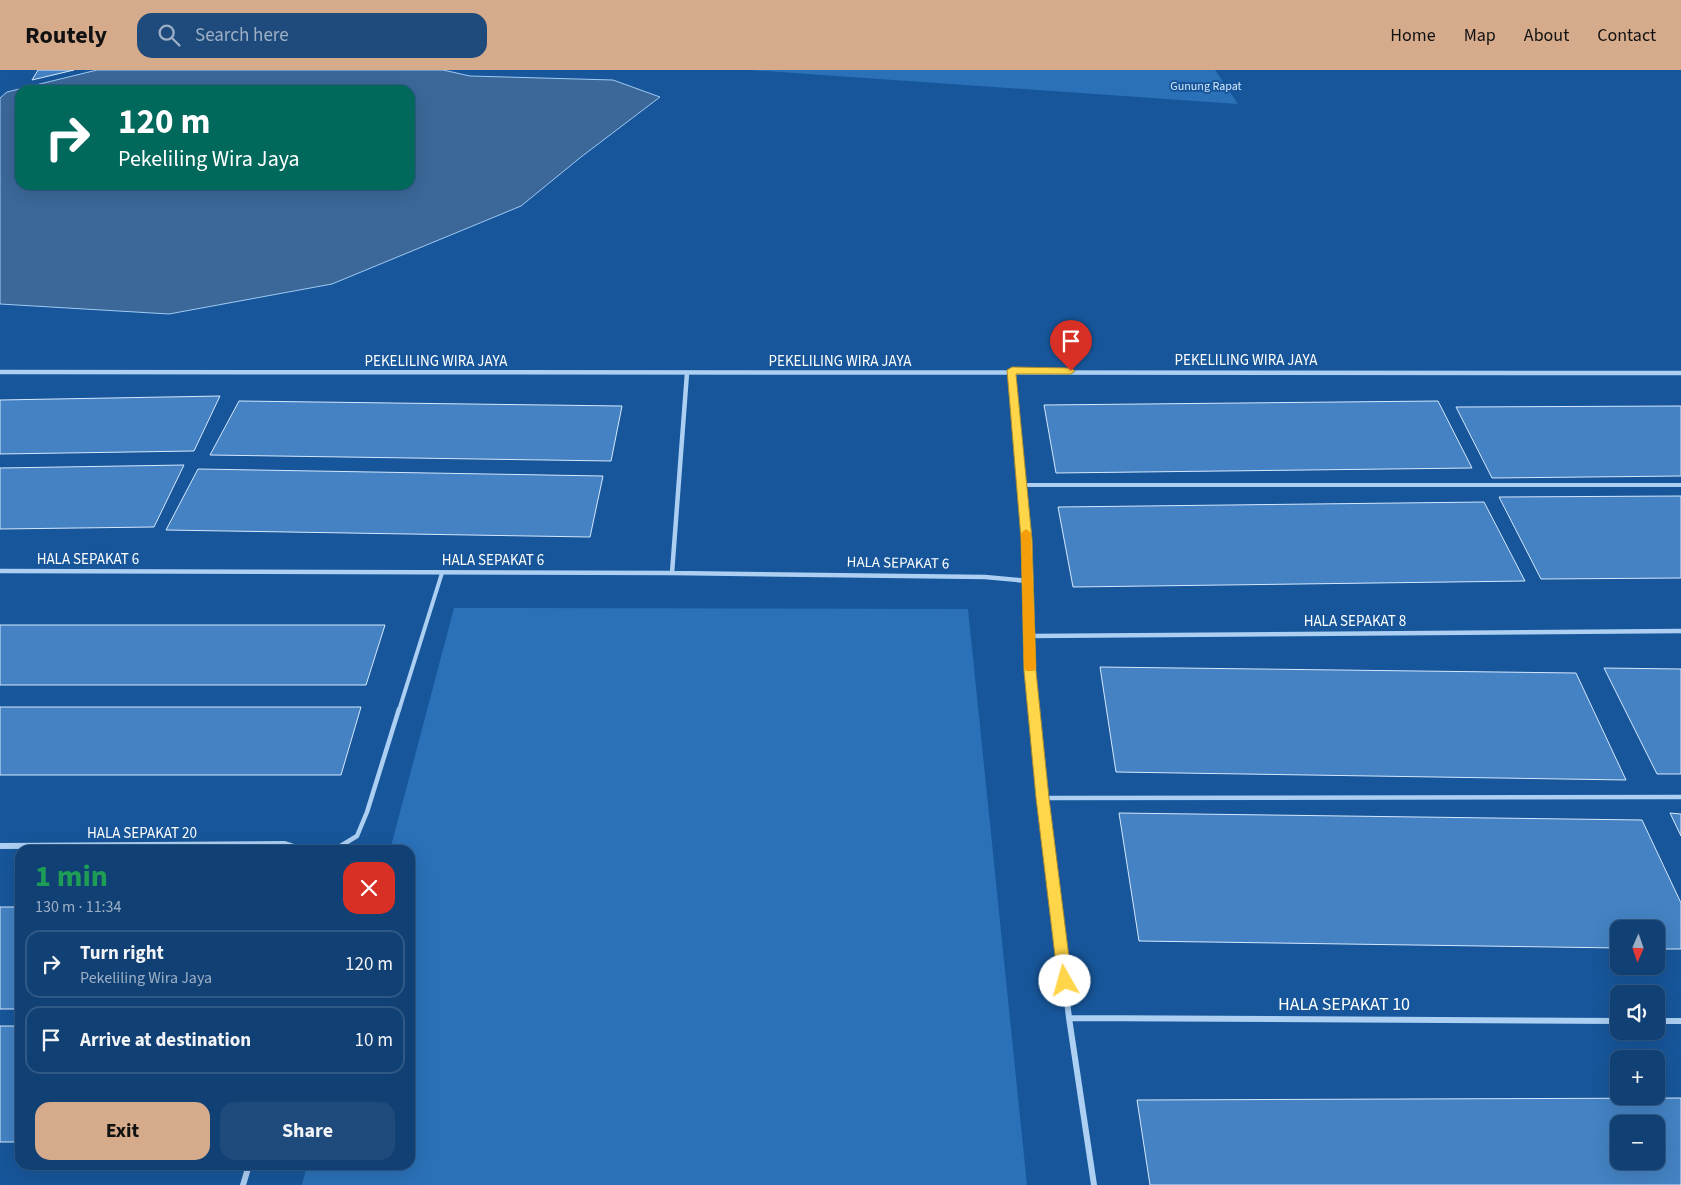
<!DOCTYPE html>
<html lang="en">
<head>
<meta charset="utf-8">
<style>
	:root { --surface:#114074; --page:#1e4b7c; --text:#f1f3f6; --muted:#9cafc5; --line:#305986; --accent:#d6ab8b }
	body { margin:0; font-family:"Source Sans 3",sans-serif; background:var(--page); color:var(--text); height:100vh; display:flex; flex-direction:column; font-size:19px; white-space:nowrap }
	* { box-sizing:border-box; margin:0 }
	p { font-size:16px; color:var(--muted) }
	.icon { flex:none; width:28px; height:28px; fill:none; stroke:currentColor; stroke-width:2; stroke-linecap:round; stroke-linejoin:round }
	.map { position:relative; flex:1; overflow:hidden }
	.details { position:absolute; left:15px; top:775px; width:400px; height:325px; display:flex; flex-direction:column; background:var(--surface); border-radius:15px; box-shadow:0 5px 20px #0002,0 0 0 1px var(--line) }
	.details>* { flex:none }
	.guide { position:absolute; left:15px; top:15px; width:400px; height:105px; border-radius:15px; box-shadow:0 5px 20px #0002,0 0 0 1px var(--line); background:#00695c; color:#fff; overflow:hidden }
	.needle { width:32px; rotate:182deg }
	.buttons { position:absolute; left:1610px; top:850px; display:grid; gap:10px }
	.buttons a { display:grid; place-items:center; width:55px; height:55px; border-radius:10px; background:var(--surface); box-shadow:0 5px 20px #0002,0 0 0 1px var(--line); font-size:25px }
	.pin { position:absolute; display:grid; place-items:center; width:42px; height:42px; color:#fff; margin:-51px -21px; border-radius:50% 50% 50% 0; rotate:-45deg; box-shadow:0 0 5px #0007 }
	.pin .icon { rotate:45deg }
	.me { position:absolute; width:55px; margin:-28px; rotate:353deg; stroke-linejoin:round; filter:drop-shadow(0 0 4px #0008) }
	.turn { display:flex; align-items:center; gap:18px; height:105px; padding:0 20px; font-size:22px }
	.turn .icon { width:65px; height:65px; stroke-width:2.5 }
	.turn b { display:block; font-size:35px; line-height:42px }
	.round { display:grid; place-items:center; flex:none; width:52px; height:52px; border-radius:15px; background:var(--page) }
	.headline { display:flex; align-items:center; justify-content:space-between; height:85px; padding:0 20px }
	h1 { font-size:30px; font-weight:700; line-height:38px; color:#1e9e55 }
	.primary-button { display:flex; gap:10px; margin-top:auto; padding:10px 20px }
	.primary-button a { flex:1; height:58px; border-radius:15px; background:var(--accent); color:#111; font-size:20px; font-weight:700; line-height:58px; text-align:center }
	.primary-button a+a { background:var(--page); color:var(--text) }
	ul { padding:0; list-style:none }
	li { display:flex; align-items:center; gap:15px; height:68px; margin:0 10px 8px; padding:0 10px; border:2px solid var(--line); border-radius:15px }
	li div { flex:1 }
	li b { display:block; font-size:19px }
	li em { font-style:normal }
	header { display:flex; align-items:center; gap:30px; box-sizing:border-box; height:70px; padding:0 25px; background:var(--accent); color:#111 }
	header strong { font-size:24px }
	nav { display:flex; gap:28px; margin-inline-start:auto; font-size:18px }
	.search { width:350px; height:45px; background:var(--page); display:flex; align-items:center; gap:12px; box-sizing:border-box; padding:0 18px; border-radius:15px; color:var(--muted); font-size:19px }
	.map>svg:first-child { display:block }
	.green { fill:#2a71b8 }
	.water { fill:#3b6899; stroke:#9fcaf4; fill-rule:evenodd }
	.building { fill:#4482c3; stroke:#d4e8fc; fill-rule:evenodd }
	.lines { fill:none; stroke-linecap:round; stroke-linejoin:round }
	.service-far1 { stroke:#accff2; stroke-width:4 }
	.service { stroke:#accff2; stroke-width:4.5 }
	.minor-far1 { stroke:#accff2; stroke-width:4.5 }
	.minor { stroke:#accff2; stroke-width:6 }
	.route { fill:#ffd54a; stroke:#a68a30 }
	.slow { fill:#f59e0b }
	.labels { text-anchor:middle; dominant-baseline:central; stroke-width:4; stroke-linejoin:round; paint-order:stroke }
	.far-park-label { font-size:12px; fill:#d4e8fc; stroke:#17569a }
	.street-label { font-size:15px; fill:#fff; stroke:#17569a }
	.near-street-label { font-size:18px; fill:#fff; stroke:#17569a }
</style>
</head>
<body>
<header>
<strong>Routely</strong>
<div class="search"><svg class="icon" aria-label="search" viewBox="0 0 24 24"><circle cx="10" cy="10" r="6"/><path d="M15 15l6 6"/></svg>Search here</div>
<nav><a>Home</a><a>Map</a><a>About</a><a>Contact</a></nav>
</header>
<div class="map">
<svg width="1681" height="1115" viewBox="0 0 1681 1115">
	<rect width="100%" height="100%" fill="#17569a"/>
	<path class="green" d="M751,0h464l23,34z
		M454,538l514,1 59,576h-725l5,-20h103v-315h-20z"/>
	<path class="water" d="M97,0h346l27,6 143,4 47,17 -79,60 -60,49 -189,78 -163,30 -169,-10v-206l7,-6zM20,20h390v95h-390z"/>
	<path class="building" d="M38,0h36l-42,10z
		M220,326l-26,55 -194,3v-54z
		M239,331l383,5 -11,55 -401,-6z
		M1438,331l34,67 -416,5 -12,-68z
		M1681,336v70l-189,2 -36,-71z
		M184,395l-30,62 -154,2v-61z
		M198,399l405,7 -13,61 -424,-7z
		M1681,426v82l-140,1 -42,-82z
		M1484,432l41,79 -452,6 -15,-80z
		M0,555h385l-19,60h-366z
		M1100,597l476,6 50,107 -510,-8z
		M1604,598l77,1v105h-24z
		M0,637h361l-20,68h-341z
		M1119,743l523,7 39,83v46h-25v-20h-37v19l-480,-7z
		M1670,743l11,1v22z
		M0,837h20v102h-20z
		M0,956h20v116h-20z
		M1681,1028v87h-531l-13,-85zM1619,1054h37v37h-37z"/>
	<g class="lines">
		<path class="service-far1" d="M1023,415h658
			M399,640l43,-137"/>
		<path class="service" d="M1043,728l638,-1
			M334,780l23,-14 10,-24 32,-103"/>
		<path class="minor-far1" d="M1012,301l11,114 5,96
			M0,302l1681,1
			M0,501l672,2 313,4 43,4 1,77 5,52
			M672,503l15,-200
			M1030,566l651,-5"/>
		<path class="minor" d="M1034,639l35,309 25,167
			M0,776l285,-2 18,6
			M1069,948l550,3
			M1656,951h25
			M243,1115l6,-20"/>
	</g>
	<path class="route" d="M1012,297l59,1 4,3 -4,3h-55l16,165 4,132 13,127 23,183 -2,5 -5,2 -5,-2 -2,-5 -22,-183 -12,-127 -3,-132 -14,-169z"/>
	<path class="slow" d="M1026,459l5,4 5,134 -2,4h-8l-2,-4 -3,-134z"/>
	<g class="labels">
		<g class="far-park-label">
			<text x="1206" y="16">Gunung Rapat</text>
		</g>
		<g class="street-label">
			<text x="1246" y="290">PEKELILING WIRA JAYA</text>
			<text x="436" y="291">PEKELILING WIRA JAYA</text>
			<text x="840" y="291">PEKELILING WIRA JAYA</text>
			<text x="88" y="489">HALA SEPAKAT 6</text>
			<text x="493" y="490">HALA SEPAKAT 6</text>
			<text transform="translate(898 493) rotate(1)">HALA SEPAKAT 6</text>
			<text x="1355" y="551">HALA SEPAKAT 8</text>
			<text x="142" y="763">HALA SEPAKAT 20</text>
		</g>
		<g class="near-street-label">
			<text x="1344" y="934">HALA SEPAKAT 10</text>
		</g>
	</g>
</svg>
<div class="buttons">
<a><svg class="needle" viewBox="-14 -14 28 28"><path d="M0-13l5 13h-10z" fill="#e53935"/><path d="M0 13l5-13h-10z" fill="#9cafc5"/></svg></a>
<a><svg class="icon" aria-label="sound" viewBox="0 0 24 24"><path d="M4 9h4l5-4v14l-5-4H4zM17 9q2 3 0 6"/></svg></a>
<a>+</a>
<a>−</a>
</div>
<div class="pin" style="left:1071px;top:301px;background:#d93025"><svg class="icon" aria-label="arrive" viewBox="0 0 24 24"><path d="M6 21V4h12l-3 4 3 4H6"/></svg></div>
<svg class="me" style="left:1065px;top:911px" viewBox="-20 -20 40 40"><circle r="19" fill="#fff"/><path d="M0-13L10 11 0 6-10 11z" fill="#ffd54a"/></svg>
<div class="guide">
<div class="turn"><svg class="icon" aria-label="right" viewBox="0 0 24 24"><path d="M7 20v-9h11M14 6l5 5-5 5"/></svg><div><b>120 m</b>Pekeliling Wira Jaya</div></div>
</div>
<section class="details">
<div class="headline"><div><h1>1 min</h1><p>130 m · 11:34</p></div><a class="round" style="background:#d93025;color:#fff"><svg class="icon" aria-label="close" viewBox="0 0 24 24"><path d="M6 6l12 12M18 6L6 18"/></svg></a></div>
<ul>
<li><svg class="icon" aria-label="right" viewBox="0 0 24 24"><path d="M7 20v-9h11M14 6l5 5-5 5"/></svg><div><b>Turn right</b><p>Pekeliling Wira Jaya</p></div><em>120 m</em></li>
<li><svg class="icon" aria-label="arrive" viewBox="0 0 24 24"><path d="M6 21V4h12l-3 4 3 4H6"/></svg><div><b>Arrive at destination</b></div><em>10 m</em></li>
</ul>
<div class="primary-button"><a>Exit</a><a>Share</a></div>
</section>
</div>
</body>
</html>
